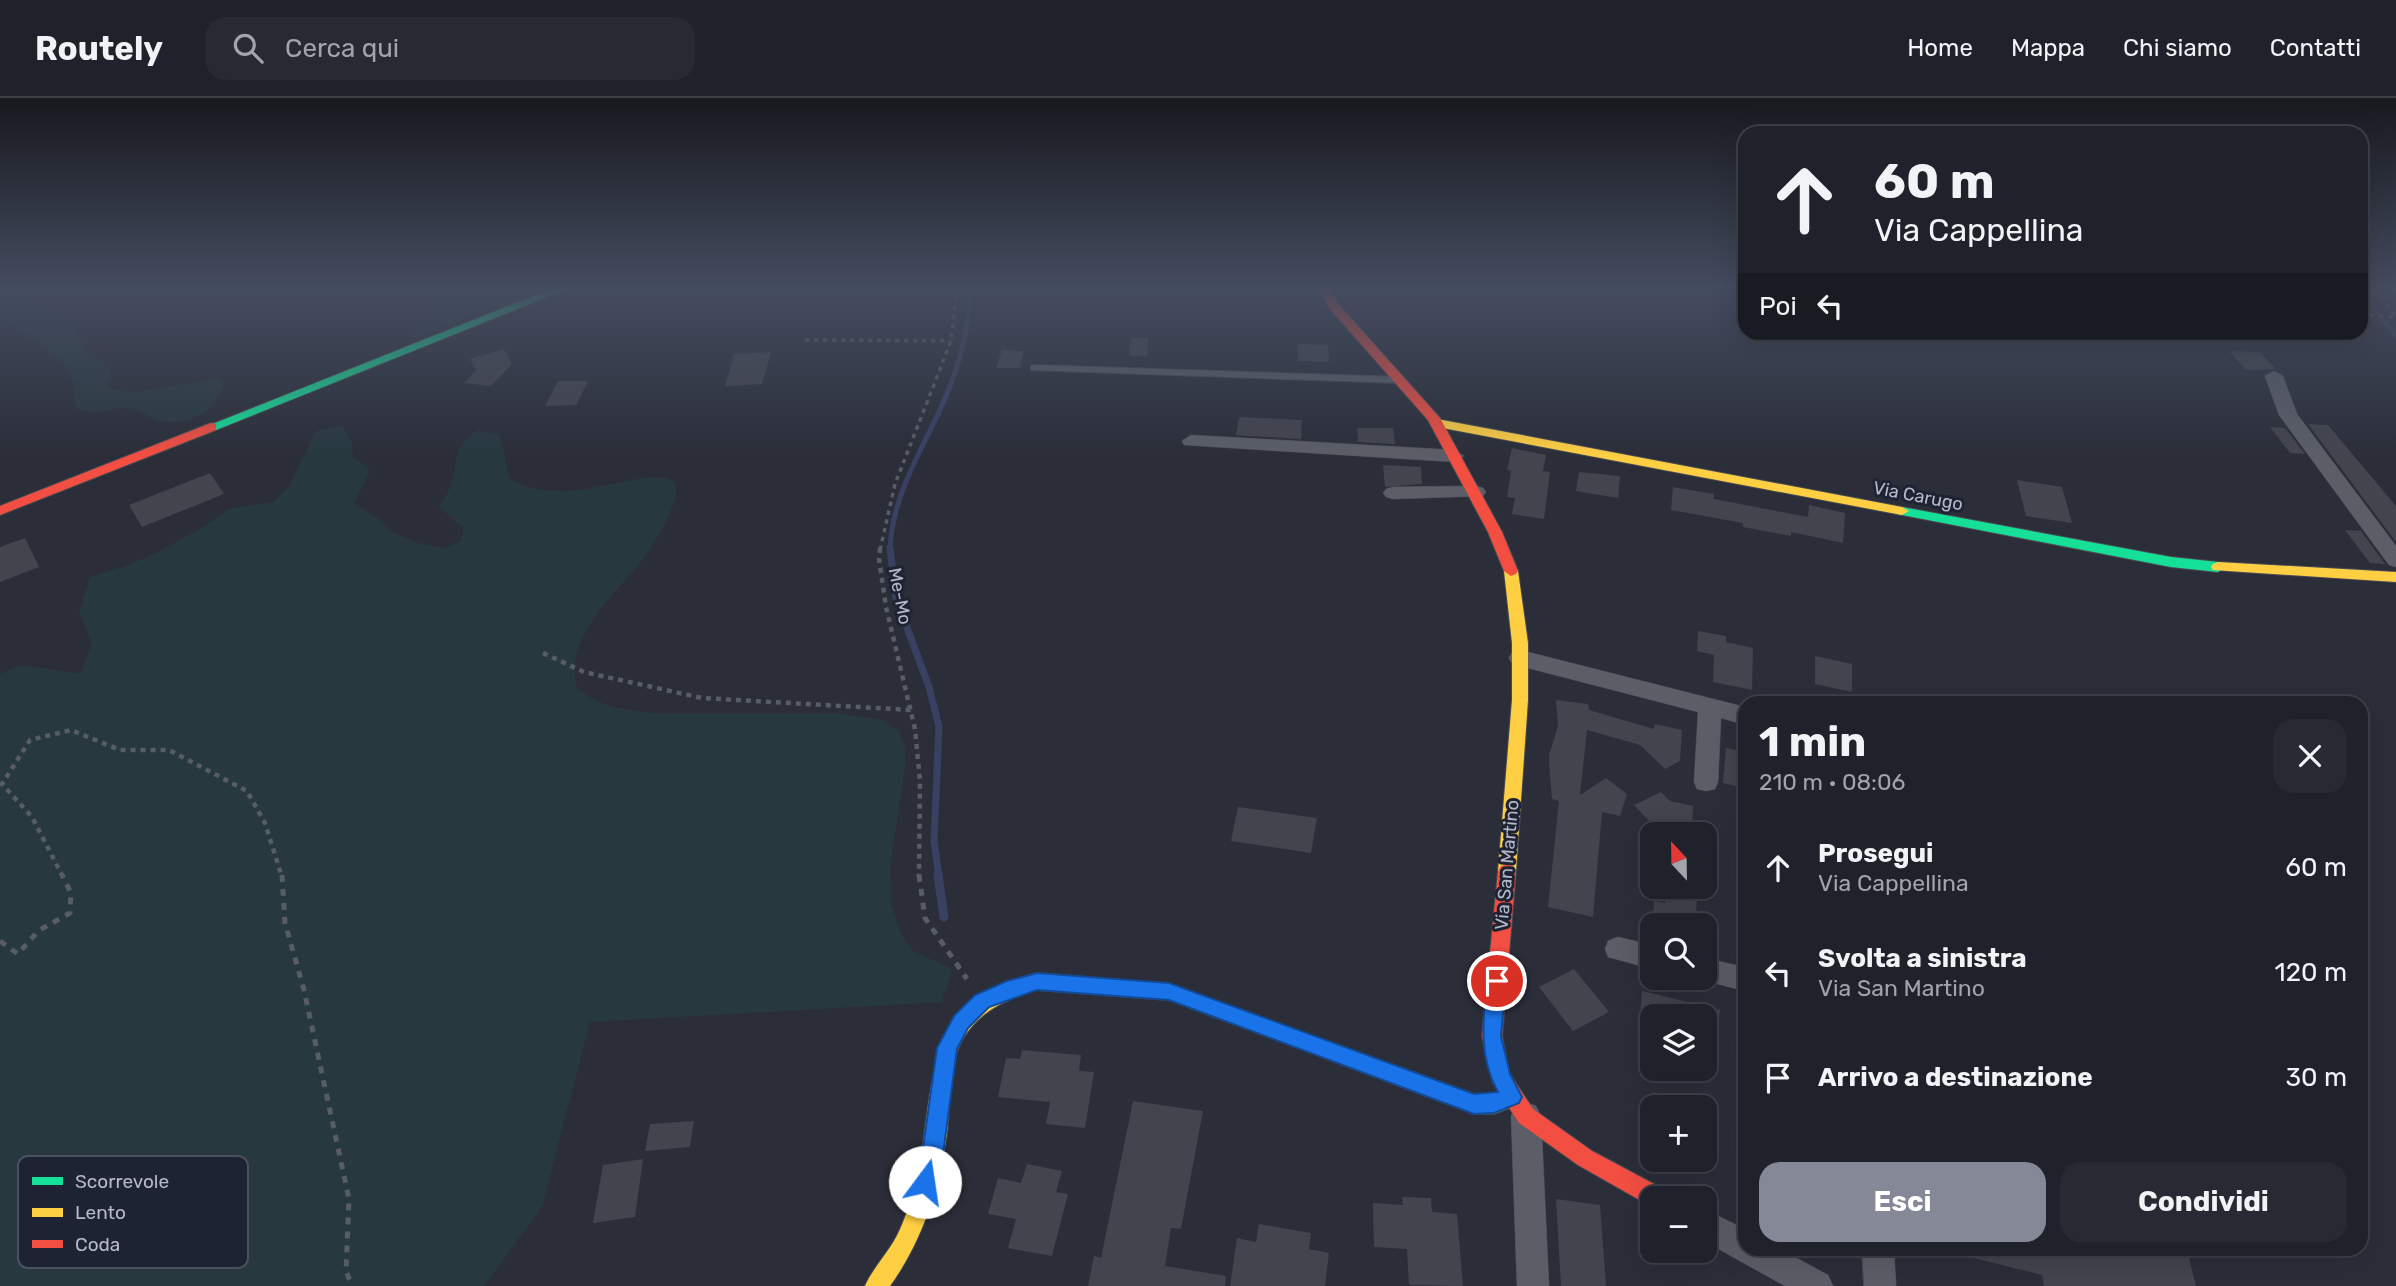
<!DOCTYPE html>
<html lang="it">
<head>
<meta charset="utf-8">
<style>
	:root { --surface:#20222b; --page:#282a33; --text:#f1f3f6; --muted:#a2a4a9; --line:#3d3f47; --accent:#858897 }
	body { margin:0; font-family:Rubik,sans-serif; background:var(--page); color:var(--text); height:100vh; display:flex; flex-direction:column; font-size:26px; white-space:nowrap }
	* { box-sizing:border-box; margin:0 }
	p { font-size:23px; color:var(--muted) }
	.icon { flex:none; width:38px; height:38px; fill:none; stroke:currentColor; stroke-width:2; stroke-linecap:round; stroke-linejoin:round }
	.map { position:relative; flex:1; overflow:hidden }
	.sheet { position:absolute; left:1738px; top:598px; width:630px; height:560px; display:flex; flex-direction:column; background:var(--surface); border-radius:21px; box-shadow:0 7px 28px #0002,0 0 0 2px var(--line) }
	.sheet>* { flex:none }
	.hud { position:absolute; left:1738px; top:28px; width:630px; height:214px; border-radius:21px; box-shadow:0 7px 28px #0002,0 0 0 2px var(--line); background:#20222b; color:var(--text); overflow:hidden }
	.needle { width:46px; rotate:338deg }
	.fabs { position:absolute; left:1640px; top:724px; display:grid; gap:14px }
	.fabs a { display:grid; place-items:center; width:77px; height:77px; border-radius:14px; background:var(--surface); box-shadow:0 7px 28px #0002,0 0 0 2px var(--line); font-size:35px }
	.pin { position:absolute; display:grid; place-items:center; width:60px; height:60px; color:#fff; margin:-30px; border:4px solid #fff; border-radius:50%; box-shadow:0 2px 7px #0007 }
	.me { position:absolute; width:77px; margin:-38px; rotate:14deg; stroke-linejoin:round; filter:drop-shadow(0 0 5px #0008) }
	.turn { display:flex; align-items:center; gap:24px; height:147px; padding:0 21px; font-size:32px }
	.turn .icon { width:91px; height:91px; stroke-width:2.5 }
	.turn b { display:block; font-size:49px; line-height:60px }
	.then { display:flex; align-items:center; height:66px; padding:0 21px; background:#0003; gap:14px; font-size:26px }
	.round { display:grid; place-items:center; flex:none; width:74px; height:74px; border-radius:21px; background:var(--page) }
	.overview { display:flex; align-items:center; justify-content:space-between; height:119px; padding:0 21px }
	h1 { font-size:42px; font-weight:700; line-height:52px }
	.primary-button { display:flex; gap:14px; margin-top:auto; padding:14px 21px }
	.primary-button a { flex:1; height:80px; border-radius:21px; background:var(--accent); color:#fff; font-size:28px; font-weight:700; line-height:80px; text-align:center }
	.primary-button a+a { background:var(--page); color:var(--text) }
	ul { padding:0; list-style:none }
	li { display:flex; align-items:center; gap:21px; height:105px; padding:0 21px }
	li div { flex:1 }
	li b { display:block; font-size:26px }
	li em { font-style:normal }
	header { display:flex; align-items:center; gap:42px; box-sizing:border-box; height:98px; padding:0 35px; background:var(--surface); border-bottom:2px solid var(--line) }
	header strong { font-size:33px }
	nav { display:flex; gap:38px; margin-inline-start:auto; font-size:24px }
	.search { width:490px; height:63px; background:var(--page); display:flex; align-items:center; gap:18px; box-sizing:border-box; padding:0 24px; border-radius:21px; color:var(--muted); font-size:26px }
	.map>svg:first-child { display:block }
	.green { fill:#28383f }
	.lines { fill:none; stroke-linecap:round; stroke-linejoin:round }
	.stream-far2 { stroke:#384162; stroke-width:5 }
	.stream-far1 { stroke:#384162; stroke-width:7 }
	.stream { stroke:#384162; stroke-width:9 }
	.building { fill:#42444e }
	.lane-casing { stroke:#494b53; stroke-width:2 }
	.street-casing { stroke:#494b53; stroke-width:1 }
	.fast-casing { stroke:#494b53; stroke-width:2 }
	.slow-casing { stroke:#494b53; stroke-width:2 }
	.jam-casing { stroke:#494b53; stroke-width:2 }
	.path-far2 { stroke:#585c64; stroke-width:3.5; stroke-dasharray:4.5 4.5; stroke-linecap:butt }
	.path-far1 { stroke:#585c64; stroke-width:4.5; stroke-dasharray:5 5; stroke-linecap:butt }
	.path { stroke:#585c64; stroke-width:5; stroke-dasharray:7 7; stroke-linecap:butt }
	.lane { fill:#5b5e67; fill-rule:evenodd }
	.street { fill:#5b5e67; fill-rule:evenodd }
	.fast { fill:#16e098; fill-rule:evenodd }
	.slow { fill:#ffcf43; fill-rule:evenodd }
	.jam { fill:#f24e42; fill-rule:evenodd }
	.path-bridge { stroke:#585c64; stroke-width:3.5; stroke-dasharray:4.5 4.5; stroke-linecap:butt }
	.route { fill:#1a73e8; stroke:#114b97; stroke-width:2 }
	.labels { text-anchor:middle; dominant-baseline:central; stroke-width:6; stroke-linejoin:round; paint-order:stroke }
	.street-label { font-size:18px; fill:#b5b9ca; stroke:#1e2334 }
	.key { fill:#1e2334; stroke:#4b5061; stroke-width:2 }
	.key-label { font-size:19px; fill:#b5b9ca }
</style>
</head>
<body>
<header>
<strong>Routely</strong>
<div class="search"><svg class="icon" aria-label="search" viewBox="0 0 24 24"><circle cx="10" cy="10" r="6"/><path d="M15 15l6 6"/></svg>Cerca qui</div>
<nav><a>Home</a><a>Mappa</a><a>Chi siamo</a><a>Contatti</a></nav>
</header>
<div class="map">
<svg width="2396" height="1188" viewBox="0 0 2396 1188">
	<rect width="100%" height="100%" fill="#2b2e39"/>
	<path class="green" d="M0,191h12l13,10 38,15 12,12 9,22 6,7 19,12 2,11 -5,8 3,3 28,3 77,-13 8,1c1,10 -4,16 -9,24 -12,15 -37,22 -55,16 -11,-4 -16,-12 -29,-12 -17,-1 -39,10 -53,-1l-4,-28 -8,-16 -64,-46z
		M452,191h89l-122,48 -11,-4 31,-20z
		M342,327l10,18 1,14 16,12v5l-15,29 25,16 13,13 26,11 25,5 18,-7 2,-13 -25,-22c27,-27 6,-57 40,-76l22,5 10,44c57,34 137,-17 164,3 5,11 0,20 -4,31 -9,19 -20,38 -34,55 -27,31 -73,74 -59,120 24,20 49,22 79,25h180l48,7 15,12 6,15 1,15 -16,104 1,39 10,29 12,17 39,18 -10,33 -352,20 -48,185 -58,79h-484v-612l21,-9 60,9 11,-32 -13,-30 11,-35 36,-11 28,-12 46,-25 29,-20 45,-7 15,-16 27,-55z"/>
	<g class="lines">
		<path class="stream-far2" d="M2361,194l35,44
			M890,452c2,-61 40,-111 61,-166 12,-32 18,-62 20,-95"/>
		<path class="stream-far1" d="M890,450l6,50 33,89 10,40 -5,114 5,36"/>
		<path class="stream" d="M938,777l6,42"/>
	</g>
	<path class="building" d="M1131,240h17l-1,18h-18z
		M1297,246l31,1 1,17 -31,-1z
		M504,251l8,15 -21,22 -27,-3 12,-13 -6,-11z
		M1002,252l22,1 -4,17h-24z
		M2229,253l31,1 16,17 -30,1z
		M771,254l-9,32 -37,2 9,-32z
		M558,283h30l-12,24 -31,1z
		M1239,319l63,3 -1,19 -65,-4z
		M2308,326l20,1 68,81v36z
		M2270,329l15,1 20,26 -15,-1z
		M1357,330h36l2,16 -37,-2z
		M1512,350l34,7 -3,16 7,1 -6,47 -32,-5 3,-16 -8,-1 4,-26 -4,-1z
		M1383,367l38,2 1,17 -37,3z
		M1579,374l41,4 -2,22 -42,-7z
		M210,375l14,21 -82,33 -13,-22z
		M2017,382l45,7 10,36 -46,-7z
		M1673,389l41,7v5l94,18 1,-12 36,8 -2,30 -52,-11v4l-48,-9v-4l-72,-13z
		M2345,432l16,1 24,33 -15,-1z
		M25,440l14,29 -39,15v-35z
		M1698,533l28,5v6l27,6 -1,42 -39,-8 1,-27 -17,-4z
		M1815,558l37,8v28l-37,-8z
		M1556,602l32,4 1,6 65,19 1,-5 27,6 -2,31 -15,8 -25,-24 -53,-15 -7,65 26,-17 21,16 -7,22 -18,-4 -9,105 -45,-10 11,-106 -7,-2 -2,-24 -1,-20 9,-29z
		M1726,650l19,4v36l-22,-5z
		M1661,694l9,9 23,5 -1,25 -41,-8 -17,-18z
		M1238,709l79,11 -6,35 -80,-12z
		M1665,793l32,7 -2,28h-32l-10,-4 1,-21 11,2z
		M1574,871l35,43 -36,19 -34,-44z
		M1642,893l78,19 -1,7h-79z
		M1022,952l59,5 -2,16 15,1 -9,56 -39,-4 4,-22 -52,-5 8,-39 14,1z
		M1133,1003l70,10 -22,118 -10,-1 -6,38 61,10 -1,10h-137l6,-30 7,2z
		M694,1023l-4,26 -45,4 5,-27z
		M643,1061l-8,58 -42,6 10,-58z
		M1027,1066l35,7 -6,21 12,2 -16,62 -44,-8 8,-29 -28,-5 10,-36 23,5z
		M1402,1099l29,1 1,14 25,2 6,72 -54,-1 -2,-36 -33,-2 -1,-44 30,2z
		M1556,1101l44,6 6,81h-45z
		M1259,1126l52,9 -2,16 20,4 -4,33h-95l7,-48 19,4z
		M1967,1152h220l9,36h-152l-2,-11 -76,-19z"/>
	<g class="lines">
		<defs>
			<path id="lane" d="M1034,267l367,12 5,3 -5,3 -370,-13v-4z"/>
			<path id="street" d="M2274,273l9,5 14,38 99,132v21l-7,-2 -110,-150 -14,-39z
				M1191,337l264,15 9,6 -9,6 -271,-17 -2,-4z
				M1476,388l7,2 3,4 -3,4 -90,3 -7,-2 -3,-4 3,-4 7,-2z
				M1520,552l225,57v18l-24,-7 -3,64 -3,7 -9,2 -9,-2 -3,-7 4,-70 -186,-48 -3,-6 3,-6z
				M1618,839l34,8v24l-44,-12 -3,-8 3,-8z
				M1704,860l41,9v24l-51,-13h10z
				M1526,1004l10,4 5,10 8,170h-32l-6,-170 5,-10z
				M1704,1111l41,20v21h37l46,25 5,11h-48l-81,-45z
				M1862,1152h32l2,36h-32z"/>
			<path id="fast" d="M551,191h16l-351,141h-10l-1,-3z
				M1902,409l269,50 47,5 7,5 -7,5 -47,-5 -274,-53 -2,-3 2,-3z
				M1037,875l132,11 305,110h20l18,-7 7,3 3,7 -3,7 -25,10h-20l-305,-114 -146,-11 -2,-6 2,-6z"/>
			<path id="slow" d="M1437,321l465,88 7,4 -7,4 -470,-89 -1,-3z
				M2218,464l178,10v10l-183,-12 -2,-3 2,-3z
				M1511,468l7,5 10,72v57l-12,171 -3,5 -6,2 -6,-2 -3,-5 14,-171v-57l-8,-72z
				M1030,877l7,2 2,6 -2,6c-28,10 -54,20 -71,45 -19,26 -15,68 -19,99 -8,55 -24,107 -57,153h-25c7,-16 20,-30 29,-45 9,-15 14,-33 20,-50 16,-53 10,-151 53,-187 19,-15 41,-21 63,-29z"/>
			<path id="jam" d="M1319,191h11l10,17 100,112 62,114 16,39 -2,3 -5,2 -7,-5 -16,-39 -60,-112 -97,-110z
				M211,325l5,1v6l-216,85v-9z
				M1507,766l6,2 3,5 -14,165 7,37 24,36 59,42 75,40 3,8h-18v8l-74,-42 -59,-42 -26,-40 -11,-47 16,-165 3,-5z"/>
		</defs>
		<use href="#lane" class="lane-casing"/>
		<use href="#street" class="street-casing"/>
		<use href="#fast" class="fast-casing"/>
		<use href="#slow" class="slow-casing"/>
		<use href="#jam" class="jam-casing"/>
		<path class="path-far2" d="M2377,191l19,29
			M2384,191l12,15
			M2361,208l9,9
			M805,242l146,1
			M880,452l15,-66 56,-143 6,-52"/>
		<path class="path-far1" d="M880,450l-1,11 7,48 29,122 5,52 -1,96
			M543,555l41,19 118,26 209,12
			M63,779l-31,-60 -30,-33 28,-44 41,-10 49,20h49l78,41 18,32 17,54"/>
		<path class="path" d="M282,777l3,48 19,67 45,209 -3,72 6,15
			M919,777l6,43 42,61
			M0,843l18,13 20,-23 32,-18 1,-20 -9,-18"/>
		<use href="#lane" class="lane"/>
		<use href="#street" class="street"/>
		<use href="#fast" class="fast"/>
		<use href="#slow" class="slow"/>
		<use href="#jam" class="jam"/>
		<path class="path-bridge" d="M2370,217l26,2"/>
	</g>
	<linearGradient id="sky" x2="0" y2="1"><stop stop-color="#18191f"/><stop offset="0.53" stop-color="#444c5f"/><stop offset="1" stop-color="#444c5f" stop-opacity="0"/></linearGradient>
	<rect width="2396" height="358" fill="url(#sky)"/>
	<path class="route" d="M1497,874l7,3 2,6 -5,55 9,38 12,23 -3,6 -25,10 -20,1 -305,-114 -132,-10 -48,17 -21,21 -11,21 -15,113 -9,28 -8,3 -7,-3 -3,-8 6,-20 16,-114 17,-32 21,-21 32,-14 30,-8 132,10 305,111 24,-2c-20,-35 -15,-73 -11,-111l3,-6z"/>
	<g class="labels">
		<g class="street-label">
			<text transform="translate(1918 398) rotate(11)">Via Carugo</text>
			<text transform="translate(900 498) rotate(79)">Me-Mo</text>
			<text transform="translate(1507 767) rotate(-85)">Via San Martino</text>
		</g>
	</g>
	<rect x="18" y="1058" width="230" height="112" rx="10" class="key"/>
	<rect x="32" y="1079" width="31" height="8" fill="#16e098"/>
	<rect x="32" y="1110" width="31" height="9" fill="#ffcf43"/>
	<rect x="32" y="1142" width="31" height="8" fill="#f24e42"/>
	<g class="key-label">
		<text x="75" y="1090">Scorrevole</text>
		<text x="75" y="1121">Lento</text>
		<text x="75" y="1153">Coda</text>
	</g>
</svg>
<div class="fabs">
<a><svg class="needle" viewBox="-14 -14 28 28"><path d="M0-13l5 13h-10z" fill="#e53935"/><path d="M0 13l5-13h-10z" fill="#a2a4a9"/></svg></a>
<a><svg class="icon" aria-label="search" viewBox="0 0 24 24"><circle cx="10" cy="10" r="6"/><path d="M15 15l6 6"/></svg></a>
<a><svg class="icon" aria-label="layers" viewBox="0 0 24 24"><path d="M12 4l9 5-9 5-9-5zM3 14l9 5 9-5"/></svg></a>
<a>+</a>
<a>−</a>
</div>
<div class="pin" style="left:1497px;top:883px;background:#d93025"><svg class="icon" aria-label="arrive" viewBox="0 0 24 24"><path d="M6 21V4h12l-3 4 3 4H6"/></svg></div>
<svg class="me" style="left:925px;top:1084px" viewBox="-20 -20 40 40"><circle r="19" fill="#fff"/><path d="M0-13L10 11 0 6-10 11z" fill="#1a73e8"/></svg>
<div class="hud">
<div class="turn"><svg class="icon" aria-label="ahead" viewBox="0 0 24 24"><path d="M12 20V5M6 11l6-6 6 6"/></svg><div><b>60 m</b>Via Cappellina</div></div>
<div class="then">Poi<svg class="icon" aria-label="left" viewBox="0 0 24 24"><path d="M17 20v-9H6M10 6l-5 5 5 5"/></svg></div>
</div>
<section class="sheet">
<div class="overview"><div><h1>1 min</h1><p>210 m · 08:06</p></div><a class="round"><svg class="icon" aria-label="close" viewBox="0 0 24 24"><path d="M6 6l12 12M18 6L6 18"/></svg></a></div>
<ul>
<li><svg class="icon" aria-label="ahead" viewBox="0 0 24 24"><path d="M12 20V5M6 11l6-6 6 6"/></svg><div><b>Prosegui</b><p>Via Cappellina</p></div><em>60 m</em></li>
<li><svg class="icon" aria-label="left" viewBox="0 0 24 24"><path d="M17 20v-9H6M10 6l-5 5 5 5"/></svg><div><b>Svolta a sinistra</b><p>Via San Martino</p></div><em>120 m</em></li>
<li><svg class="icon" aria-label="arrive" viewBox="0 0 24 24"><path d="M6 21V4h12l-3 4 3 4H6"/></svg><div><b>Arrivo a destinazione</b></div><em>30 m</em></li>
</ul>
<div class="primary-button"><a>Esci</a><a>Condividi</a></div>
</section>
</div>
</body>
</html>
